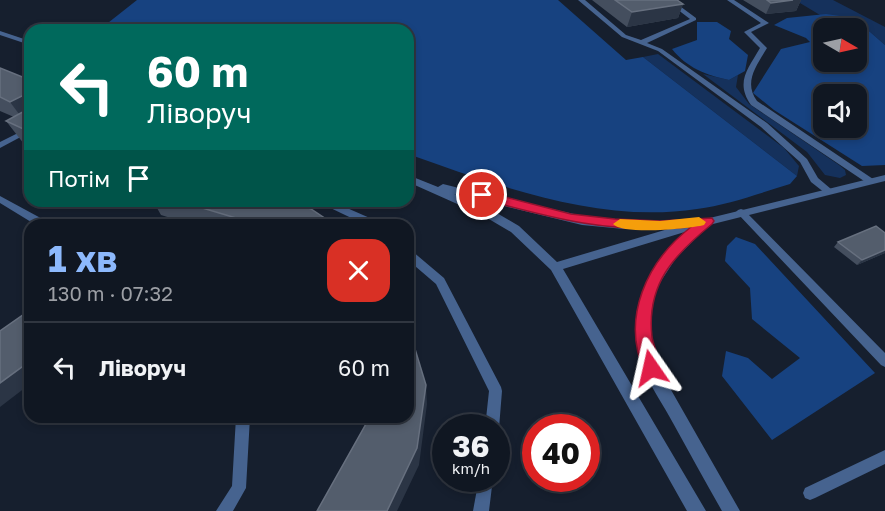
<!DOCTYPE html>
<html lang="uk">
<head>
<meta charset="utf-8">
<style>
	:root { --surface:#101722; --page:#19202a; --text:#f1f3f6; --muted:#9c9fa5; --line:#303640; --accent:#8db9fc }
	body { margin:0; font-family:"Golos Text",sans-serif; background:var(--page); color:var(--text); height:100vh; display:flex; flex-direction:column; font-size:22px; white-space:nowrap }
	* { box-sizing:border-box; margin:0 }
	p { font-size:20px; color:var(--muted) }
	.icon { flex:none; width:33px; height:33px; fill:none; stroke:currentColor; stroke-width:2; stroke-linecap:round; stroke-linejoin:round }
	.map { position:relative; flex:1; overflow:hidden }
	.side { position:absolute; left:24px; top:219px; width:390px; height:204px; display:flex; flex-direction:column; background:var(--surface); border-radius:18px; box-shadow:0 3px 9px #0003,0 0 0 2px var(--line) }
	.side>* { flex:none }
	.top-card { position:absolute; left:24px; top:24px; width:390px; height:183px; border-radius:18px; box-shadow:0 3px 9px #0003,0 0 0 2px var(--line); background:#00695c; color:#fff; overflow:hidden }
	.needle { width:39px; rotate:99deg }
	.fabs { position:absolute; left:813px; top:18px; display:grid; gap:12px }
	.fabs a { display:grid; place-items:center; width:54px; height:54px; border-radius:12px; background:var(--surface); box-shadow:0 3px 9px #0003,0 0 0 2px var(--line); font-size:30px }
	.speed { position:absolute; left:432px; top:414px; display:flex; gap:12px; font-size:30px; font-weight:700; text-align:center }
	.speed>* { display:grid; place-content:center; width:78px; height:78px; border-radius:50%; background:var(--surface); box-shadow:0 3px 9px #0003,0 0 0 2px var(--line); line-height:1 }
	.speed small { font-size:15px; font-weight:400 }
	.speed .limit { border:9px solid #d22; background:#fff; color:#111 }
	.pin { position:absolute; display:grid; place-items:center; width:51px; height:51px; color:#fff; margin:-26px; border:3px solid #fff; border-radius:50%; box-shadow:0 2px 6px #0007 }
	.me { position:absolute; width:66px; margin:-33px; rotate:349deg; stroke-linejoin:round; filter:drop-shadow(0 0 4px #0008) }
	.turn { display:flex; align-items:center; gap:21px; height:126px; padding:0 24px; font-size:27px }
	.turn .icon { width:78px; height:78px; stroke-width:2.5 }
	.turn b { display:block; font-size:42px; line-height:51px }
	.then { display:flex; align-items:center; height:57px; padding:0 24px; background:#0003; gap:12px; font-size:22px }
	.round { display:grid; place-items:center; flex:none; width:63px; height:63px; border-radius:18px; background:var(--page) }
	.headline { display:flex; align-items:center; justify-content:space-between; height:102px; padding:0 24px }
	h1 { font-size:36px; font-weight:700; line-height:45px; color:var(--accent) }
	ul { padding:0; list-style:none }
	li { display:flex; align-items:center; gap:18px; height:90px; padding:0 24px; border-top:2px solid var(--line) }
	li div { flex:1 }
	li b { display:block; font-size:22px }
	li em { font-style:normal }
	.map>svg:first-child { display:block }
	.green { fill:#15315c }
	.forest { fill:#174280; fill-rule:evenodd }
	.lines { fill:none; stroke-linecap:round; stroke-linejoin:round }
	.service { fill:#46638f; fill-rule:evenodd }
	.tertiary { fill:#46638f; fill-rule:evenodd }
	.wall { fill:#444e5e }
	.shaded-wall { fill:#2b3545 }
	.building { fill:#535d6c; stroke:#67707f; stroke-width:1.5 }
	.route { fill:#e11d48; stroke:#92132f; stroke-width:1.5 }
	.slow { fill:#f59e0b }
</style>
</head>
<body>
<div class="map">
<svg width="885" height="511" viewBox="0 0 885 511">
	<rect width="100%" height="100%" fill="#161f2e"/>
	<path class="green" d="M795,0h38l52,27v18l-31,-27 -34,-3z
		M658,54l126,94 15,18 -2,10 -154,-119z
		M703,74l26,6 9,-5 -2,12 13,17 90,61 6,5 1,5 -6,3 -15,-3 -18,-23z"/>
	<path class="forest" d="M137,0h421l68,60 17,-3 154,119 -7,8c-30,9 -62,21 -93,25 -98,15 -198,-23 -289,-55v-124h-309z
		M826,14l28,4 31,27v120l-23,1 -88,-56 -21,-17 28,-44 29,-7 -4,-4 -32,-13 13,-7zM824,28h32v34h-32zM824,94h32v34h-32z
		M697,22h20l14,9 -2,8 19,16 -3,16 -16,9c-23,-5 -42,-12 -57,-31l25,-9z
		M736,237l19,7 120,129 -103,67 -50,-64 4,-25 22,7 24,21 28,-21 -48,-39 -2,-31 -25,-27 2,-15z"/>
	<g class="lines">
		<path class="service" d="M578,0h7l41,35 15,5 49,-21 -21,-16v-2h4l23,17v2l-49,23 15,6 105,74 40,36 11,19 13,11 2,2 -2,2h-6l-14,-11 -11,-20 -39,-35 -103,-76 -36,-14z
			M727,0h7l35,23 -18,9 16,16c-10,17 -24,34 -10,53l116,78 2,2 -2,2h-6l-116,-78c-16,-23 -3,-36 9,-57l-16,-16 17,-9z
			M30,127v5l-30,16v-6z
			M0,196l48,26 1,3h-13l-36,-22z
			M318,201h13l48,21 1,3h-14l-46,-22z
			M741,209l3,1 141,143v14l-4,-2 -143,-151 -2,-2 2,-2z
			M408,250l4,1 32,27 57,109 1,4 -3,37 -2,5 -1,-5h-11l4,-37 -53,-107 -28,-24z
			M236,417h14l-4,71 -13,23h-17l16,-25z
			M885,450v14l-70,34 -5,2 -5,-2 -2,-5 2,-5z
			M479,478h14l-4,33h-16z"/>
		<path class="tertiary" d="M0,31l30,10v4l-30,-10z
			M408,175l30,12 5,-3 16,4 137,31 42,2 42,-1 5,4 200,-49v6l-176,44 -33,33 -19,29 -5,18 -2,20 2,20 6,22 82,144h-18c-17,-30 -33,-59 -49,-88 -9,-17 -20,-32 -27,-49 -22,-54 -1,-107 42,-143l-125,38 143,242h-19l-136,-241 -40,-38 -29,-17 -74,-33zM454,194l128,31 42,4h44l-111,33 -38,-36 -29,-17z"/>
	</g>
	<path class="wall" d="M592,0h85l6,4 -5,14 -51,9z
		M743,0h58l-5,11 -30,3z
		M0,68l30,12v67l-6,-3 -18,-23 8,-4 -14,-6z
		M153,201h138l44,24h-142l-32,-10z
		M885,233v20l-28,12 -23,-18 4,-5z"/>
	<path class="shaded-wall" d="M793,0h8l-5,11 -30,3 5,-11z
		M683,4l-5,14 -51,9 5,-15z
		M30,92v28l-5,2 -15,-20z
		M885,250v3l-28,12 5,-5z
		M30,361v23l-30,23v-24z
		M426,385l1,19 -8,61 -22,46h-10z"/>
	<path class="building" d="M615,0h62l6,4 -51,8z
		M767,0h26l-22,3z
		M0,68l30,12v12l-20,10 -10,-5z
		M30,108v24l-24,-11z
		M179,201h112l20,8 24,16h-81l-8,-4z
		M876,226l9,7v17l-23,10 -24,-18z
		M30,310v51l-30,22v-52z
		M408,326l18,59 -9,63 -30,63h-70l50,-89 -1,-5h42z"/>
	<path class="route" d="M482,191l89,23 44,5 45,2 52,-3 2,3 -2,3c-38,31 -66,60 -60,113 2,11 10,25 5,36l-6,2 -6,-2c-25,-55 2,-112 46,-146 -80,7 -137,-8 -213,-29v-6z"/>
	<path class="slow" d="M699,217l7,5 -2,3c-15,4 -82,10 -91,-1l7,-5 40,2z"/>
</svg>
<div class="fabs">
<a><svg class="needle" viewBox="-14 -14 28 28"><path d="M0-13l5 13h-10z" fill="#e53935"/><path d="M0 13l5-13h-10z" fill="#9c9fa5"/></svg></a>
<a><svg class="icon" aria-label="sound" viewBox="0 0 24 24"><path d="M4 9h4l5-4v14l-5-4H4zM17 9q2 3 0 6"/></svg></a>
</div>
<div class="speed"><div>36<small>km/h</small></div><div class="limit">40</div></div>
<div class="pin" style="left:482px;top:195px;background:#d93025"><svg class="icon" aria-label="arrive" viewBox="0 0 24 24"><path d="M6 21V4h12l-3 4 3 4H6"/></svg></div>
<svg class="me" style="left:651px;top:368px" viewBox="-20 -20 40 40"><path d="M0-17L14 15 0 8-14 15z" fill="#e11d48" stroke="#fff" stroke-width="4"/></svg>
<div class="top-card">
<div class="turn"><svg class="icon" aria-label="left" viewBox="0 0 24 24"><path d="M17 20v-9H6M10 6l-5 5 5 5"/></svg><div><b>60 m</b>Ліворуч</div></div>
<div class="then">Потім<svg class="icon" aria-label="arrive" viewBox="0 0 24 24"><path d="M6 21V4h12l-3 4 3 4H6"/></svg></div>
</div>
<section class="side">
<div class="headline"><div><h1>1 хв</h1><p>130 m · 07:32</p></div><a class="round" style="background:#d93025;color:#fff"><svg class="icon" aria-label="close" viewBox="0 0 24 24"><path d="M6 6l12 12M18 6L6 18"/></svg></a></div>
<ul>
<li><svg class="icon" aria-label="left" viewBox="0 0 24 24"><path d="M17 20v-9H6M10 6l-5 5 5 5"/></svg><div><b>Ліворуч</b></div><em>60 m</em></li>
</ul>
</section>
</div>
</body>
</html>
